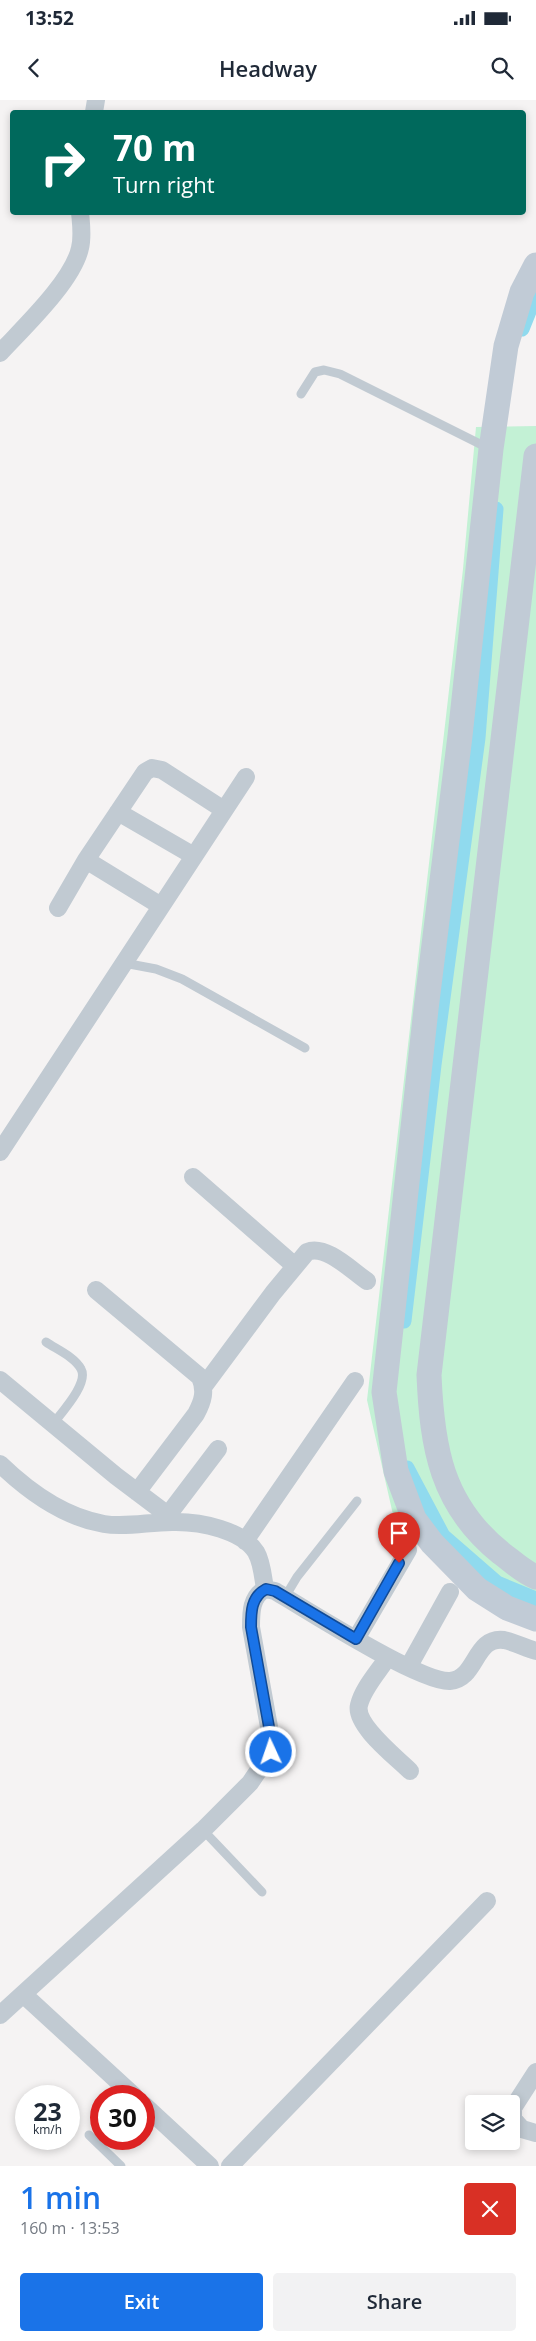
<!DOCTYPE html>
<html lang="en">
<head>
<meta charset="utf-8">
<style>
	:root { --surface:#fff; --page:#f2f2f3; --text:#1f2937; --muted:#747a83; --accent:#1a73e8 }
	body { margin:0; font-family:"Open Sans",sans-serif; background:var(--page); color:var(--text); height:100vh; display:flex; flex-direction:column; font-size:19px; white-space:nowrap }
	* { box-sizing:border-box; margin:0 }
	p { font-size:16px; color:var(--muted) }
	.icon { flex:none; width:28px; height:28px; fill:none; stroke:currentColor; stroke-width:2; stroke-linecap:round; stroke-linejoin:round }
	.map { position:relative; height:2066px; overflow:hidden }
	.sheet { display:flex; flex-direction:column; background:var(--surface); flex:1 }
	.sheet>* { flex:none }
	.banner { position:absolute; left:10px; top:10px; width:516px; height:105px; border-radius:5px; box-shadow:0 2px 8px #0003; background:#00695c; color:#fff; overflow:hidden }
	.controls { position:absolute; left:465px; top:1995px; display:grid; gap:10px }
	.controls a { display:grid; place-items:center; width:55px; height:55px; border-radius:5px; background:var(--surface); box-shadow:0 2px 8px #0003; font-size:25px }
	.speed { position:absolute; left:15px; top:1985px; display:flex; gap:10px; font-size:25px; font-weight:700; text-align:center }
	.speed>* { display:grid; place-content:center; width:65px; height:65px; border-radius:50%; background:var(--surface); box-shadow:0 2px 8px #0003; line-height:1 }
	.speed small { font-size:12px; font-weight:400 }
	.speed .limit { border:8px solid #d22; background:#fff; color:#111 }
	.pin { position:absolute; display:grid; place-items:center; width:42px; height:42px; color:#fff; margin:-51px -21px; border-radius:50% 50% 50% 0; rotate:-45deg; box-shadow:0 0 5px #0007 }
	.pin .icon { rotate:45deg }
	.me { position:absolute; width:55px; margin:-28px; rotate:357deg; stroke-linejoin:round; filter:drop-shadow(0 0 4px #0008) }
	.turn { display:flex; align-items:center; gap:18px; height:105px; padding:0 20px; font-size:22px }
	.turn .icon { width:65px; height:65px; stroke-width:2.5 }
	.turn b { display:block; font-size:35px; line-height:42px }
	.round { display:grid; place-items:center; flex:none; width:52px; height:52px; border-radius:5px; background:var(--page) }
	.headline { display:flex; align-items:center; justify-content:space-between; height:85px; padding:0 20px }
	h1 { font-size:30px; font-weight:600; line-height:38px; color:var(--accent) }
	.primary-button { display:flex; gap:10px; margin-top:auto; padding:10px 20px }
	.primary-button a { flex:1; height:58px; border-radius:5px; background:var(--accent); color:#fff; font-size:20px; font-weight:600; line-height:58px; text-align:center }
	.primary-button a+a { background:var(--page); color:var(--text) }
	.status { display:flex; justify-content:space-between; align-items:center; height:35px; padding:0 25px; background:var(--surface); direction:ltr }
	.status svg { height:14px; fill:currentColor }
	header { display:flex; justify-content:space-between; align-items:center; height:65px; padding:0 20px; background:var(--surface); font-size:22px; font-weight:600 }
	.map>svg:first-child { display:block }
	.green { fill:#c3f1d5 }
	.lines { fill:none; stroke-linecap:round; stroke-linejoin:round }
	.canal { stroke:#90daee; stroke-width:15 }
	.lane { stroke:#c1cad2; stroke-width:9 }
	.street { stroke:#c1cad2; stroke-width:18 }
	.secondary { stroke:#c1cbd6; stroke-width:25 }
	.route-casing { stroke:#114b97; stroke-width:12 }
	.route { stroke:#1a73e8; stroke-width:9 }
</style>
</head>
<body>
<div class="status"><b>13:52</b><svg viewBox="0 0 49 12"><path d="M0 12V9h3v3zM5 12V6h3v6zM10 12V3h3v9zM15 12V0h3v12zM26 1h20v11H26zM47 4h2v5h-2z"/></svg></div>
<header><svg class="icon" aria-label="back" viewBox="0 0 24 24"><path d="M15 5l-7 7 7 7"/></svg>Headway<svg class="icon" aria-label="search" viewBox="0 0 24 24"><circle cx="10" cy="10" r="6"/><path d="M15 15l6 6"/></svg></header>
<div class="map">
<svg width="536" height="2066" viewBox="0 0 536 2066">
	<rect width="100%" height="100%" fill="#f5f3f3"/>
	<path class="green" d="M536,326v1200l-65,-28 -77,-79 -27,-119 96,-831 13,-142z"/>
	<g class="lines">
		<path class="canal" d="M522,229l14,-35
			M404,1221l30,-256 44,-327 18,-229
			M407,1368l36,68 54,47 39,16"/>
		<path class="lane" d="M301,294l14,-22 9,-2 16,4 148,74
			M124,863l32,6 26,10 123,69
			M46,1242c10,7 29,15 35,27 8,14 -19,43 -28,55
			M285,1497l12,-20 60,-76
			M203,1730l59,62
			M89,2035l32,31"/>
		<path class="street" d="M94,12l2,-12
			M0,253c23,-25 73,-72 80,-105 3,-12 1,-24 0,-36
			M118,712l76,44
			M86,760l75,46
			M58,808l28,-48 59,-88 7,-4 10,2 62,40
			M0,1052l246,-375
			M193,1077l102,89
			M96,1190l104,87c6,14 3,24 -4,37l-59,78
			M0,1280l116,96 61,46
			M204,1286l69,-93 34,-41c19,-8 45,19 60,29
			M0,1364c29,28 63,53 104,60 24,4 48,-3 72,-2 25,0 66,8 80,30 6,10 7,25 9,37
			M168,1415l50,-66
			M245,1441l110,-160
			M356,1539l52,-89
			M388,1557c-9,14 -25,31 -29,48 -5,20 37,52 51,66
			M409,1566l41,-74
			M23,1894l111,102
			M0,1915l203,-185 47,-47 21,-31v-14l-20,-111c0,-15 0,-30 14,-38l10,2c30,18 146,92 175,90 27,-2 24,-45 54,-41 10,2 22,8 32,11
			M536,1972l-23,36v11l9,10 14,4
			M144,2005l66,61
			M230,2066l257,-265"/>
		<path class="secondary" d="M536,165l-14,27 -16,54 -15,103 -31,287 -34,273 -42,383 12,79 18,48 18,24 45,46 30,19 29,11
			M536,356l-107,919c3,72 12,130 72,178 11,8 22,19 35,24"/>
	</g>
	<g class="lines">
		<defs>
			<path id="route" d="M271,1652v-14l-20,-111c0,-15 0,-30 15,-38l9,2 81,48 43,-76"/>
		</defs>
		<use href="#route" class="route-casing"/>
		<use href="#route" class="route"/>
	</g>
</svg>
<div class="controls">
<a><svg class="icon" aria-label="layers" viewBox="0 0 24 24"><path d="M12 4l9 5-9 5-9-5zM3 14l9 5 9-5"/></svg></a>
</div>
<div class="speed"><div>23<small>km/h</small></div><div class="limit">30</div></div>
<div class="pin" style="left:399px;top:1463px;background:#d93025"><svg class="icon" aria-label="arrive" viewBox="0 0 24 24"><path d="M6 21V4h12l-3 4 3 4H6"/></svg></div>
<svg class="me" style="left:271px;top:1652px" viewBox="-20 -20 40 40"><circle r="17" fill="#1a73e8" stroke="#fff" stroke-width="3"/><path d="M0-11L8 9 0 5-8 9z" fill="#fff"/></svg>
<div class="banner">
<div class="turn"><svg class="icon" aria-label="right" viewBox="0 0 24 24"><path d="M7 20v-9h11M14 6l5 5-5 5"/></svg><div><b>70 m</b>Turn right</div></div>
</div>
</div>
<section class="sheet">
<div class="headline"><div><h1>1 min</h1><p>160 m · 13:53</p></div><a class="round" style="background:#d93025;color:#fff"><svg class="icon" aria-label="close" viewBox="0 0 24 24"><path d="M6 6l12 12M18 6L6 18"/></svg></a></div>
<div class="primary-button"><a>Exit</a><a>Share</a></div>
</section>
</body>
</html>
